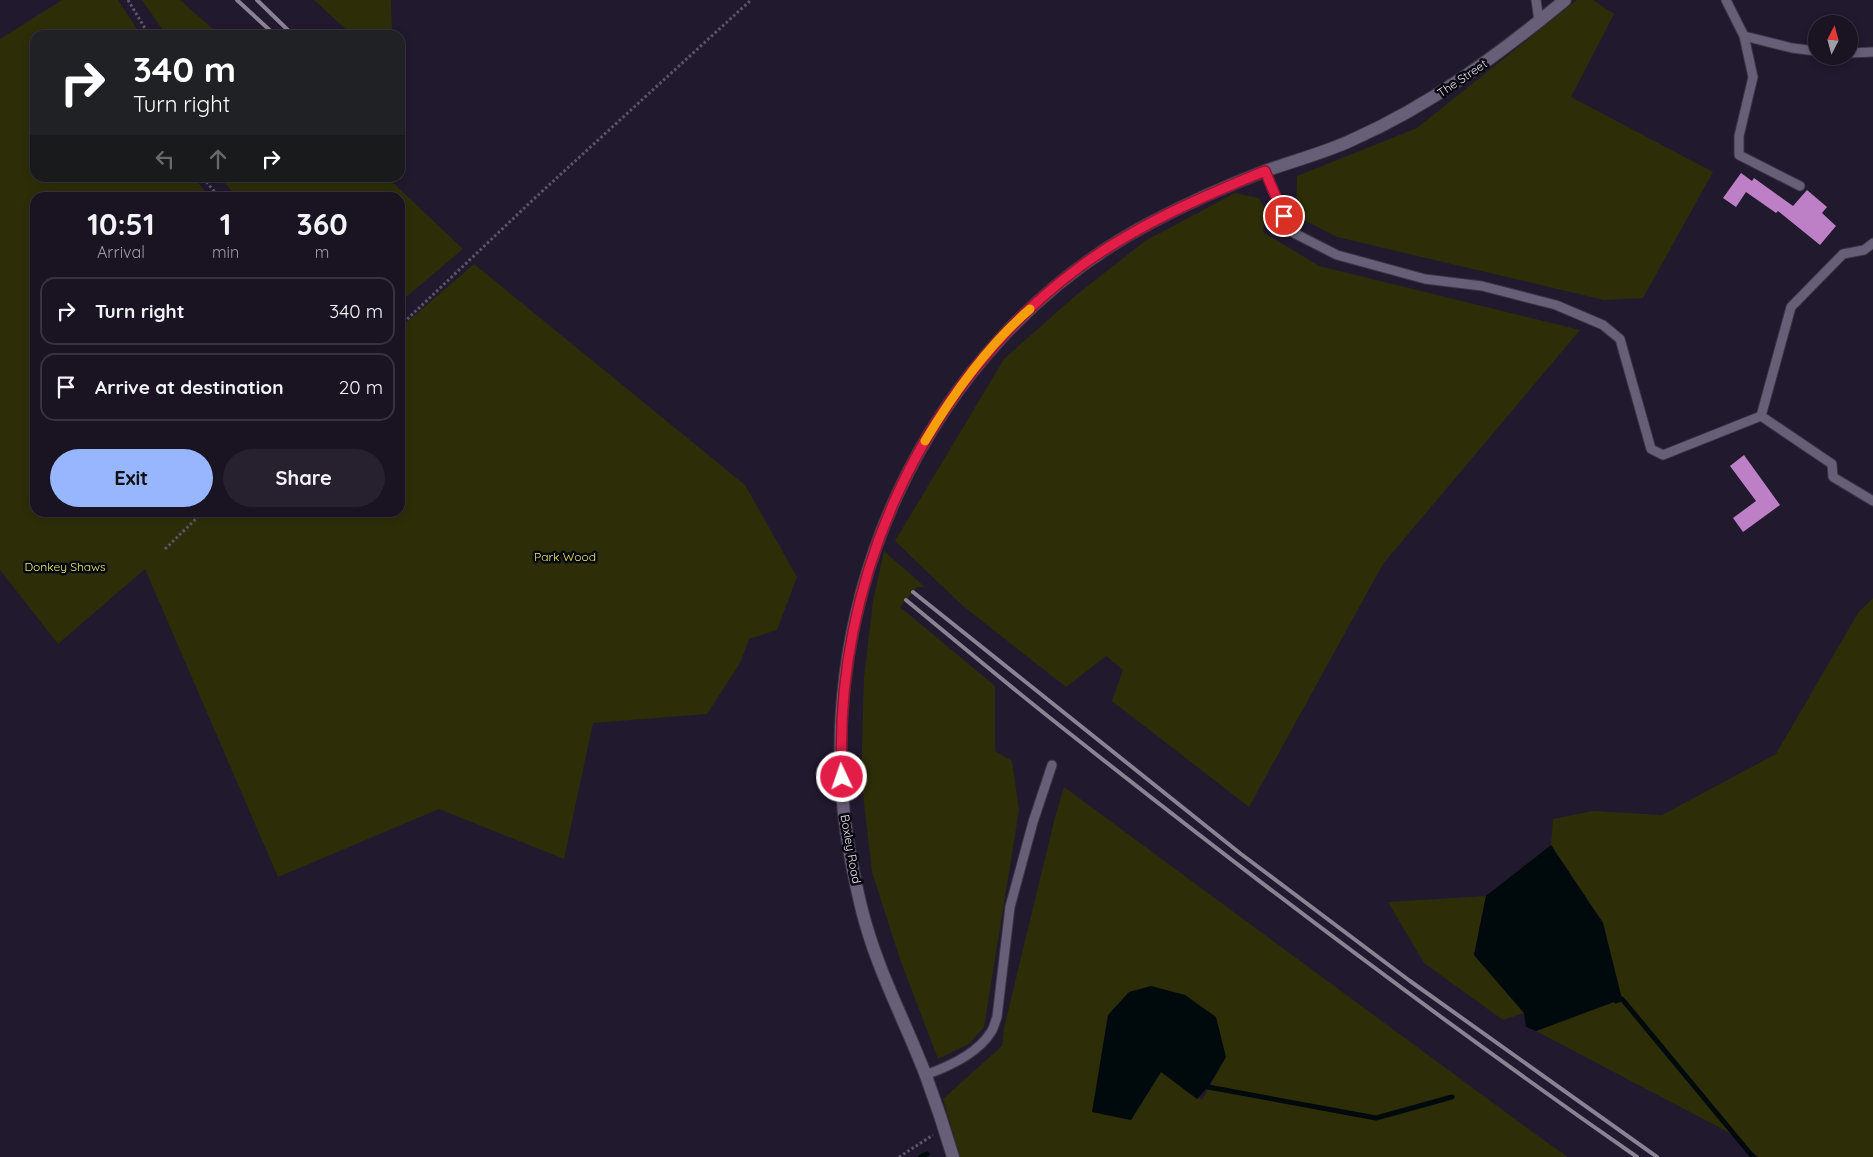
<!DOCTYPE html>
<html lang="en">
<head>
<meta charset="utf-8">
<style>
	:root { --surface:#191322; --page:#26202f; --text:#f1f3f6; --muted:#9f9ea5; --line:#373240; --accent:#97b6fd }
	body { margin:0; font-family:Quicksand,sans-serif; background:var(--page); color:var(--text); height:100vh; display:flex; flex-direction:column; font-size:19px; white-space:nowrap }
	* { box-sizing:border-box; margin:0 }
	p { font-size:16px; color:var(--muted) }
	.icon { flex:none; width:28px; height:28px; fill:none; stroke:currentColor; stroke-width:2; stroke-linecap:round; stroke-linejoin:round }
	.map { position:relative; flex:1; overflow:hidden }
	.drawer { position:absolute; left:30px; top:192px; width:375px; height:325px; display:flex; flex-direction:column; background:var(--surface); border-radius:15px; box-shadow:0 2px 8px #0003,0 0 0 1px var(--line) }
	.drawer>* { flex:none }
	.banner { position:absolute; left:30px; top:30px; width:375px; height:152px; border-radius:15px; box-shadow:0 2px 8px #0003,0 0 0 1px var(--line); background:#202124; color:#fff; overflow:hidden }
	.needle { width:32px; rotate:6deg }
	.controls { position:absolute; left:1808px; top:15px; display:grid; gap:10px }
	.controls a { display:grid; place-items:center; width:50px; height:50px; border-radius:50%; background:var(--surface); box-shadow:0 2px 8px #0003,0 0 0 1px var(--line); font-size:25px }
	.pin { position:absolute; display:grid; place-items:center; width:42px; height:42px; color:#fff; margin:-21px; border:2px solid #fff; border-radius:50%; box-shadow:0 1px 5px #0007 }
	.me { position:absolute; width:55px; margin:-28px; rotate:357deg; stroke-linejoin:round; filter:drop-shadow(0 0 4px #0008) }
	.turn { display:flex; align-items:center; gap:18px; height:105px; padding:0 20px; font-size:22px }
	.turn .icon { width:65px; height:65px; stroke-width:2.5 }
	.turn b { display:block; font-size:35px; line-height:42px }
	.lanes { display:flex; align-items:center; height:48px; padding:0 20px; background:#0003; justify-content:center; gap:25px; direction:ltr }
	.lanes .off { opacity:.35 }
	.eta { display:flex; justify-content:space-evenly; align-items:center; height:85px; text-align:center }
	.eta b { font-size:30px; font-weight:700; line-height:35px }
	.cta { display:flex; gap:10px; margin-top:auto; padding:10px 20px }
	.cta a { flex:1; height:58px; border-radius:30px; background:var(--accent); color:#111; font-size:20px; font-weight:700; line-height:58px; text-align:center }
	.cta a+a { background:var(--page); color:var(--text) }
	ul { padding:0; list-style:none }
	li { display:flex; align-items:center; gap:15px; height:68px; margin:0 10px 8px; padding:0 10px; border:2px solid var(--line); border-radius:15px }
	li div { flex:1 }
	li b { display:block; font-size:19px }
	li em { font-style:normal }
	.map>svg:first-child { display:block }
	.green { fill:#2d2e08; fill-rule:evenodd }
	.water { fill:#000a0d }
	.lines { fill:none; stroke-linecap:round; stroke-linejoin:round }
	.stream { stroke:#000a0d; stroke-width:5 }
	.building { fill:#bd7fc6 }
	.lane-casing { stroke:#3a3444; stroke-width:11 }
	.secondary-casing { stroke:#3a3444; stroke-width:14 }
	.path { stroke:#5d5669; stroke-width:3; stroke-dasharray:2.5 2.5; stroke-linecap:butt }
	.lane { stroke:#675f77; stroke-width:9 }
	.secondary { stroke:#675f77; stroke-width:12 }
	.rail { stroke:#898394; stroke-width:4 }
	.route-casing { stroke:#92132f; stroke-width:12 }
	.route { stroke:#e11d48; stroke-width:9 }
	.slow { stroke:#f59e0b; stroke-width:9 }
	.labels { text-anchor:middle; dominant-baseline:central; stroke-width:5; stroke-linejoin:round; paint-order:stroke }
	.street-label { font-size:12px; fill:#e2ddeb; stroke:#09070f }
	.park-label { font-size:12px; fill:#e7ec6a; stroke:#09070f }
</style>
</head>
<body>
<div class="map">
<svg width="1873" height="1157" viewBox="0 0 1873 1157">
	<rect width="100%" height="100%" fill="#21192e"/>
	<path class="green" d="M62,0h56l23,35h-106v143h159l16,19 -175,1v314h365v-184l74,-64 271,221 52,92 -20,53 -28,9 -9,24 -33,51 -114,9 -29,136 -125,-50 -161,68 -133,-308 -87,75 -58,-74v-531z
		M142,0h38l40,35 36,-3 3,3h-93z
		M314,0h77l1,35h-40z
		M1577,0h16l21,14 -43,83 142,75 -70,126 -39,2 -267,-63 -41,-21 1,-40 120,-48z
		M220,178h168l75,71 -63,53v-104l-163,-1z
		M1235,193l24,5 7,13 -3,21 56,34 261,64 -197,234 -134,243 -137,-106 11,-31 -17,-14 -40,31 -103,-81 -68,-65 109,-182 71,-63 70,-55z
		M884,551l41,36h-8l-17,20 95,79v65l17,10 7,49 -35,217 -15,17 -31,15 -38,-100 -28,-87 -11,-94 3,-100 9,-77z
		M1873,598v559h-114l-33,-26 -190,-100 86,-32 -19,-76 -52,-78 2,-26 40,-8 69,4 114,-61 82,-141z
		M1064,787l474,349 30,21h-608l-17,-58 59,-53 2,-18 51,-211zM1108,1015l118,42 -24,43 -41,-28 -30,48 -38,-8z
		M1486,896l-12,59 50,58 -21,7 -79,-57 -36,-61z"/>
	<path class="water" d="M1551,845l52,78 19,76 -86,32 -10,-4 -2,-14 -50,-58 12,-59z
		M1151,986l34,9 31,22 10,40 -18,30 -11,12 -36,-27 -30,48 -39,-8 16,-97 21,-23z"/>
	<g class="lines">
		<path class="stream" d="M1616,1001l6,-2 131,158
			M1208,1087l168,31 76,-21
			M921,1157l6,-3"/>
	</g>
	<path class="building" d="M1741,173l11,8 2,-3 39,28 14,-16 20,17 -5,6 14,13 -16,19 -42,-34 -2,2 -30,-21 -10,15 -13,-9z
		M1744,455l36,50 -37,27 -10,-14 23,-17 -26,-35z"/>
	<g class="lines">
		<defs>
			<path id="lane" d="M1536,0l3,21
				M1726,0l18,36 9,41 -14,59v19l61,31
				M1744,36l48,12 24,3
				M1849,53l24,-1
				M1265,171l25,60 47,24 88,24 57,7 74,19 47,20 17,14 31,110 12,6 98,-39 71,48 1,13 40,24
				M1761,416l30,-109 52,-53 21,-4 9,-7
				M925,1075c23,-8 53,-22 66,-43 3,-4 4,-10 6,-15l13,-110 23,-85 19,-57"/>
			<path id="secondary" d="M953,1157c-8,-27 -17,-54 -27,-81 -19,-50 -45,-99 -60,-151 -6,-20 -10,-40 -14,-60 -51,-250 72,-524 300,-643 36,-19 74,-36 113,-51 28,-10 59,-18 87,-31 79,-35 146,-85 213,-140"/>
		</defs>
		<use href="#lane" class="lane-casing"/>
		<use href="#secondary" class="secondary-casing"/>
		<path class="path" d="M128,0l21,35
			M203,178l17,20
			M400,326l137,-130 214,-196
			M165,549l38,-37
			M899,1157l34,-22"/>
		<use href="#lane" class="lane"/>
		<use href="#secondary" class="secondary"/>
		<path class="rail" d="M237,0l38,35
			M257,0l36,35
			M913,592l328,262 169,127 247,176
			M906,600c57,47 114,95 172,140 182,144 368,284 559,417"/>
	</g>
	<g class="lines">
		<defs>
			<path id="route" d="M842,777c-9,-196 80,-394 239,-511 56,-41 120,-69 184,-95l19,45"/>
		</defs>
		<use href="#route" class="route-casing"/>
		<use href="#route" class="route"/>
		<path class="slow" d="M925,441c28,-47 63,-96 105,-132"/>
	</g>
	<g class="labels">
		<g class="street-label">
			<text transform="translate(1462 78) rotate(-34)">The Street</text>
			<text transform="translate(851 849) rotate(80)">Boxley Road</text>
		</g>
		<g class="park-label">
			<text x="565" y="556">Park Wood</text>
			<text x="65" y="566">Donkey Shaws</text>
		</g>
	</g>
</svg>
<div class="controls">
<a><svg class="needle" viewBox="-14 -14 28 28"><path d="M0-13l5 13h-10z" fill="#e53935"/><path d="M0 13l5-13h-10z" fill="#9f9ea5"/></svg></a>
</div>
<div class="pin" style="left:1284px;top:216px;background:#d93025"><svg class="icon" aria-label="arrive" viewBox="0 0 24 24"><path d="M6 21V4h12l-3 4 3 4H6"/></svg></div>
<svg class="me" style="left:842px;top:777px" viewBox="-20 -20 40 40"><circle r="17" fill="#e11d48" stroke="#fff" stroke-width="3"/><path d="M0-11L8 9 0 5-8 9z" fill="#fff"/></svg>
<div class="banner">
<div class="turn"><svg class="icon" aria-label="right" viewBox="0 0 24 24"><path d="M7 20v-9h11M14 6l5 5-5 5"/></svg><div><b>340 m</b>Turn right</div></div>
<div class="lanes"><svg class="icon off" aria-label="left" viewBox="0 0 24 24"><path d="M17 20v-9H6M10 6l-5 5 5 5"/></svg><svg class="icon off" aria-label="ahead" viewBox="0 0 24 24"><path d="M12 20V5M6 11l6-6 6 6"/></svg><svg class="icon" aria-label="right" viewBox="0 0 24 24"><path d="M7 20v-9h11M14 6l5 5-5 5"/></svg></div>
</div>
<section class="drawer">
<div class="eta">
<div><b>10:51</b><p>Arrival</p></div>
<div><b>1</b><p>min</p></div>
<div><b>360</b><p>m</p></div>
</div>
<ul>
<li><svg class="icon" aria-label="right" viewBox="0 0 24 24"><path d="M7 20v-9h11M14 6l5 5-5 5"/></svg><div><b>Turn right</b></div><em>340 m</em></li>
<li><svg class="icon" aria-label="arrive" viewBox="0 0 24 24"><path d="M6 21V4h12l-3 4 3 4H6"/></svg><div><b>Arrive at destination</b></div><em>20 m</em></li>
</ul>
<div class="cta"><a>Exit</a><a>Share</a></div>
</section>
</div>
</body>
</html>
